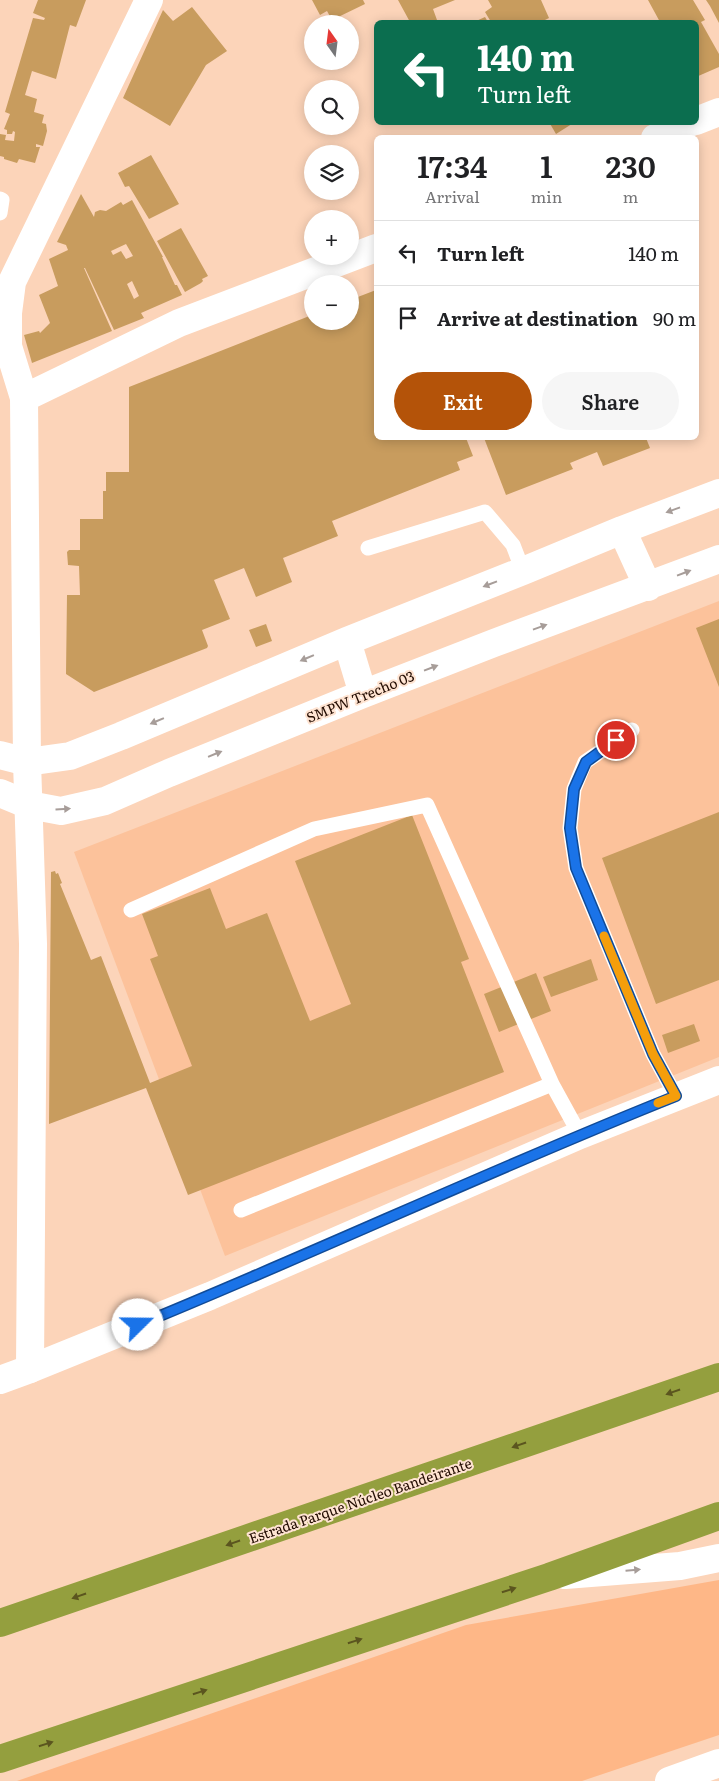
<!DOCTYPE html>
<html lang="en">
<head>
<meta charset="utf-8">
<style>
	:root { --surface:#fff; --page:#f6f6f6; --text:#202124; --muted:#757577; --line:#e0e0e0; --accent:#b45309 }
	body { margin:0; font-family:Literata,serif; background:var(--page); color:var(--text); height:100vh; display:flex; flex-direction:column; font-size:19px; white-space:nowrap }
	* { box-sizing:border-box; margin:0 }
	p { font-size:16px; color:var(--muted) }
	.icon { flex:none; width:28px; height:28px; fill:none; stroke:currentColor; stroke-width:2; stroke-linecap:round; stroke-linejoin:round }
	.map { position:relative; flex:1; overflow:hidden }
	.drawer { position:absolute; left:374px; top:135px; width:325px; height:305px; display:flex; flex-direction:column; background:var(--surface); border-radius:8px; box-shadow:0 2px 12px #0003 }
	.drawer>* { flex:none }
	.guide { position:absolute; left:374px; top:20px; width:325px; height:105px; border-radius:8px; box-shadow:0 2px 12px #0003; background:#0b6e4f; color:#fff; overflow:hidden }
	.needle { width:32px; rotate:346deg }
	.fabs { position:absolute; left:304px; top:15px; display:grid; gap:10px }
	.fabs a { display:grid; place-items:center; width:55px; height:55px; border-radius:50%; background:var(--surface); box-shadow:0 2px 12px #0003; font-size:25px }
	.pin { position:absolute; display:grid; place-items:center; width:42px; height:42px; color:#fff; margin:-21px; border:2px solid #fff; border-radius:50%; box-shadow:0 1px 5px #0007 }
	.me { position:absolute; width:55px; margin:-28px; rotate:68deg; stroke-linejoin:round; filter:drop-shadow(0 0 4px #0008) }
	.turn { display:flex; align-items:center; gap:18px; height:105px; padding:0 20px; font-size:22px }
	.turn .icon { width:65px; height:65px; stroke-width:2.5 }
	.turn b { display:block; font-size:35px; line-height:42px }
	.eta { display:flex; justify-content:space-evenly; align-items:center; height:85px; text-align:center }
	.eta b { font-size:30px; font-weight:600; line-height:35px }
	.cta { display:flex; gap:10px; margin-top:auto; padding:10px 20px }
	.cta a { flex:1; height:58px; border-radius:30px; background:var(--accent); color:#fff; font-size:20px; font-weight:600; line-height:58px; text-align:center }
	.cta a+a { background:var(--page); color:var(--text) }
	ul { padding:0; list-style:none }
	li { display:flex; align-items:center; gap:15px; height:65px; padding:0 20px; border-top:1px solid var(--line) }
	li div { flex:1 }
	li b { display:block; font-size:19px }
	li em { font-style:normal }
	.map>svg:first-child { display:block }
	.built { fill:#fcc29b }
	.green { fill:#feb787 }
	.building { fill:#c89c5e; fill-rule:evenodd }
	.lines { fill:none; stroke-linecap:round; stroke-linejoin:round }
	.lane { stroke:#fff; stroke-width:15 }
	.street { stroke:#fff; stroke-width:28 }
	.secondary { stroke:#fff; stroke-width:28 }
	.highway { stroke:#949f3e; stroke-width:28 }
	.oneway { fill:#a79d99 }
	.oneway2 { fill:#5b551f }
	.route-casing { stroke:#114b97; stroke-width:12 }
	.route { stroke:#1a73e8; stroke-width:9 }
	.slow { stroke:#f59e0b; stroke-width:9 }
	.labels { text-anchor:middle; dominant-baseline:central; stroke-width:4; stroke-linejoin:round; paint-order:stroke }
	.street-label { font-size:14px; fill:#220b00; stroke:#ffe4d2 }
</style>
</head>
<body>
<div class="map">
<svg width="719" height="1781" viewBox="0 0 719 1781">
	<rect width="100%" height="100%" fill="#fcd4b9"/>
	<path class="built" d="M719,601v456l-494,199 -151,-404z"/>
	<path class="green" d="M719,1580v155l-137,46h-565l449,-156z"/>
	<path class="building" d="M38,0h48l-10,27 -6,-2 -14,54 -24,-8 -7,24 12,4 -3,13 10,3 -2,8 4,1 1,7 -4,15 -7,-2v3h4l-5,16 -16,-4 -2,4 -13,-4v-2l-4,-1v-22l6,1 -1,5 9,1 1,-9 -2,-1 -1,3h-5v-4l-3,-1 6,-15 -5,-2 28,-94 11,2 1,-2 -12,-5z
		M312,0h51l2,4 -33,16 -5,-9 -7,4z
		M398,0h57l-22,9 4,11 -5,2h-22z
		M488,0h53l8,18 -8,4h-50l-6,-10 7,-5z
		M648,0h45l12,20 -4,2 18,32v13l-23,10v-55h-36z
		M706,0h13v23l-9,-17z
		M192,7l35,44 -21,14 -36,61 -47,-28 40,-88 10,11z
		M485,17l3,5h-14z
		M549,122h26l-19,12z
		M151,155l28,49 -30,15 -20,-33 -4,1 -7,-14z
		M81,194l13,23 1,-5 5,-2 6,1 15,-9 2,3 9,-5 31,57h-1l13,28h2l5,10 -41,18 3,5 -30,12 -29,-62h-1l28,63 -80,32 -8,-28 15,-4 1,2 10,-10 -11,-28 19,-9 -9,-27 19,-9 -2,-5 -9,-3zM126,244l7,12 -7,3 -5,-8 -8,4 -2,-4zM132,281l7,15 -5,3 -7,-15z
		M181,228l27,48 -6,3 1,2 -2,2 -16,9 -28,-51z
		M376,290v148h90l7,18 -16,6 3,8 -128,51 6,15 -55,22 9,24 -36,15 -12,-29 -30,12 16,39 -28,11 6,16 -1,2 -113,44 -28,-18 1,-79h13l-1,-29 -11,-1 -1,-13 2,-2h11v-31h23v-28h3v-19h23v-85l183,-72v6h38v-21z
		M484,438h162l4,10 -47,18 -6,-14 -27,11 3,6 -67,26z
		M719,619v68l-23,-59z
		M266,624l6,17 -16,6 -7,-17z
		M719,812v168l-63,24 -54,-146z
		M412,815l57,144 -8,3 43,110 -316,123 -42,-107 -97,36 2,-252 4,-1 1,3 2,-1 4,10 -2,1 31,76 10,-4 49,127 42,-17 -42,-107 8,-3 -16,-42 68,-26 16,41 41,-16 43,108 41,-17 -56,-143z
		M591,959l7,21 -47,17 -8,-20z
		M536,973l15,38 -52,21 -15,-38z
		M694,1024l6,17 -32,12 -6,-18z"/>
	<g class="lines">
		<path class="lane" d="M0,199l2,1 -2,13
			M368,548l117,-36 28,33 10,26
			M632,730l-47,32 -11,27 -4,39 6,40 77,186 23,42
			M131,910l183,-81 113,-24 125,279 28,51
			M241,1210l311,-126"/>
		<path class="street" d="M696,121l23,-9
			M655,138l37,-16
			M24,398l155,-75 197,-75
			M30,1369l3,-425 -6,-182 -3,-364 -16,-52v-33l4,-31 137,-282"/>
		<path class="secondary" d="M622,530l26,57
			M347,641l16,53
			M0,755l27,7 43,-6 51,-20 226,-95 176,-70 99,-41 97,-37
			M0,793l29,12 32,6 44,-10 64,-28 194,-79 131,-51 225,-84
			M0,1380l30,-11 180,-73 370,-161 139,-55
			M565,1575l115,-9 39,-8
			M669,1781l50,-18"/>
		<path class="highway" d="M0,1623l719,-246
			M0,1759l549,-182 170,-61"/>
	</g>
	<defs><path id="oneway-solid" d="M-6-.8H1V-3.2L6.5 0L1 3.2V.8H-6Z" transform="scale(1.25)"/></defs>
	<g class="oneway">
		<use href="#oneway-solid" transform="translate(673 510) rotate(160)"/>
		<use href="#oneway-solid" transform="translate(684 573) rotate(-21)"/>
		<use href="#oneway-solid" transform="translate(490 584) rotate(159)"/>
		<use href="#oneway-solid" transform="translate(540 627) rotate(-20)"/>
		<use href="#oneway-solid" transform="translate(307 658) rotate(157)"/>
		<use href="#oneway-solid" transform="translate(431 668) rotate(-21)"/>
		<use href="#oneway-solid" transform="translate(157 721) rotate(157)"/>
		<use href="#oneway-solid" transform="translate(215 754) rotate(-22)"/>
		<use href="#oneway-solid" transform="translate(63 809) rotate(-3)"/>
		<use href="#oneway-solid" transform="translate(633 1570) rotate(-5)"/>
	</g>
	<g class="oneway2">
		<use href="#oneway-solid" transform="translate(673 1392) rotate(161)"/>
		<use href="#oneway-solid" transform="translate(519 1445) rotate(161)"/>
		<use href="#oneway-solid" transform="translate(233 1543) rotate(161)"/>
		<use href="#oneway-solid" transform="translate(509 1590) rotate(-18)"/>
		<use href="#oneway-solid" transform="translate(79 1596) rotate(161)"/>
		<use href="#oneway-solid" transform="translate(355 1641) rotate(-18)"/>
		<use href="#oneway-solid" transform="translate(200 1692) rotate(-18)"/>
		<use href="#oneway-solid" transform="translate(46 1744) rotate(-18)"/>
	</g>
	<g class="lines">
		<defs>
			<path id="route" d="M138,1325c181,-74 357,-157 538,-229l-23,-42 -77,-186 -6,-40 4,-39 12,-27 30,-22"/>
		</defs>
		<use href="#route" class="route-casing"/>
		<use href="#route" class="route"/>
		<path class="slow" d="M604,936l49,118 23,42 -18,7"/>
	</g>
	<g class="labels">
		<g class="street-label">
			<text transform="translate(360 696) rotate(-22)">SMPW Trecho 03</text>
			<text transform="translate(360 1500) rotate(-19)">Estrada Parque Núcleo Bandeirante</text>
		</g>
	</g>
</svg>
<div class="fabs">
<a><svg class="needle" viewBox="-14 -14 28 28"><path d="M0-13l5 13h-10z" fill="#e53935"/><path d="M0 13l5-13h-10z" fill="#757577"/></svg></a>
<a><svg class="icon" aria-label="search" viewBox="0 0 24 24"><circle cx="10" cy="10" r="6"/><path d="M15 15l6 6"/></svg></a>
<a><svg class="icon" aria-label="layers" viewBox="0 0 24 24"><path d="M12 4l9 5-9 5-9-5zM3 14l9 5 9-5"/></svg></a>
<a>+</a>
<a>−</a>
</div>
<div class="pin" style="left:616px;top:740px;background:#d93025"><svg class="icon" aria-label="arrive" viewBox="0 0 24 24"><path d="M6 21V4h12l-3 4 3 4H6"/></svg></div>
<svg class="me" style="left:138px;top:1325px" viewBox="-20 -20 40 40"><circle r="19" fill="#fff"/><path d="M0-13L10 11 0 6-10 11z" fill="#1a73e8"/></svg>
<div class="guide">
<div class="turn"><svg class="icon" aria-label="left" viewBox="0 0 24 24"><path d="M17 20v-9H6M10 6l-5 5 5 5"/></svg><div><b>140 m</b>Turn left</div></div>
</div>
<section class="drawer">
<div class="eta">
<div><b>17:34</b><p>Arrival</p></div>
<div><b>1</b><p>min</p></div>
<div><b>230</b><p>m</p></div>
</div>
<ul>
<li><svg class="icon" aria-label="left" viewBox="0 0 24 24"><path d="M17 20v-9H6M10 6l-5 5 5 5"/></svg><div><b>Turn left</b></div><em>140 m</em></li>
<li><svg class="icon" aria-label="arrive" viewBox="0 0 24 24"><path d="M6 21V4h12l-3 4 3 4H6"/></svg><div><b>Arrive at destination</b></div><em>90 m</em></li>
</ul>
<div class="cta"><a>Exit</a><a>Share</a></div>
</section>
</div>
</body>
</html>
